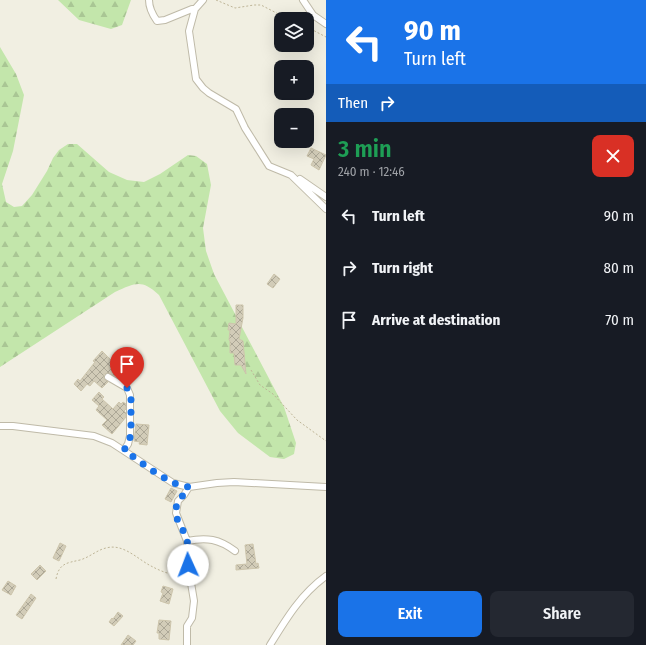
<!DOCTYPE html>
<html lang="en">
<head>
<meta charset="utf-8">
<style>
	:root { --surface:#171b24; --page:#242831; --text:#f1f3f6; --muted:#9ea1a6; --accent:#1a73e8 }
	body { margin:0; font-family:"Fira Sans Condensed",sans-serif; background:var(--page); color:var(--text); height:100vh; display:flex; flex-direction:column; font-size:15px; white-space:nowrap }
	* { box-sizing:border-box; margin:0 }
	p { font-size:13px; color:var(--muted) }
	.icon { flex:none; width:22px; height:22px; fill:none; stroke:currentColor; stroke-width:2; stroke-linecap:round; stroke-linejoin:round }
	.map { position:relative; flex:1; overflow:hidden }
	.sheet { display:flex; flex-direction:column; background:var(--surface); width:320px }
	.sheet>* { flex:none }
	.hud { background:#1a73e8; color:#fff; overflow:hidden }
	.fabs { position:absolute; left:274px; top:12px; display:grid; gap:8px }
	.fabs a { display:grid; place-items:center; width:40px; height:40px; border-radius:8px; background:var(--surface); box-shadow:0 4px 16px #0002; font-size:20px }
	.pin { position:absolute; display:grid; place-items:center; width:34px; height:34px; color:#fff; margin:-41px -17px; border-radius:50% 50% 50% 0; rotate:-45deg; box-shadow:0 0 4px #0007 }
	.pin .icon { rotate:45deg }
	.me { position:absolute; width:44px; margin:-22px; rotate:358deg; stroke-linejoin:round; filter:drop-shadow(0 0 3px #0008) }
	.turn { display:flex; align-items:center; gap:14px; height:84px; padding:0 12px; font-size:18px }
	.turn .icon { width:52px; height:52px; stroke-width:2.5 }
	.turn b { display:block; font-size:28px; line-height:34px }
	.then { display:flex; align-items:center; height:38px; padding:0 12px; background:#0003; gap:8px; font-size:15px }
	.round { display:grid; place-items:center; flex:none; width:42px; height:42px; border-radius:8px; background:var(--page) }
	.headline { display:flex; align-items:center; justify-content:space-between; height:68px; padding:0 12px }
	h1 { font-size:24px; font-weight:600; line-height:30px; color:#1e9e55 }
	.action { display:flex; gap:8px; margin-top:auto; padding:8px 12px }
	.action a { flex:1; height:46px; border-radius:8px; background:var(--accent); color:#fff; font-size:16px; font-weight:600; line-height:46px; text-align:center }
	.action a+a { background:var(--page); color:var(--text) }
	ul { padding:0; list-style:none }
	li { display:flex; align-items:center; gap:12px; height:52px; padding:0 12px }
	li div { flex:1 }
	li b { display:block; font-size:15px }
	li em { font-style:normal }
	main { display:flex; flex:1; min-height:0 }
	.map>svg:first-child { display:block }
	.forest { fill:url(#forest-firs) }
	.building { fill:url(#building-cross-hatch); stroke:#cdc5ac }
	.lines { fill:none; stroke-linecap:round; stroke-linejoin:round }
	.minor-casing { stroke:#bfbaa8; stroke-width:8 }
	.path { stroke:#beb597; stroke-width:1; stroke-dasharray:2 2; stroke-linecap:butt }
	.minor { stroke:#fff; stroke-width:6 }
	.route { stroke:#1a73e8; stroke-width:7; stroke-dasharray:0 12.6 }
</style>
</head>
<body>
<main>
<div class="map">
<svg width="326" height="645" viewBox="0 0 326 645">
	<defs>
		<pattern id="forest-firs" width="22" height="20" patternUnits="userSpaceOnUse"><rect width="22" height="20" fill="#c3e6ab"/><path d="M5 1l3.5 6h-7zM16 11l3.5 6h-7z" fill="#a9c694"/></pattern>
		<pattern id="building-cross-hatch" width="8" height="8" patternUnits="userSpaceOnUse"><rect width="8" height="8" fill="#d2ccb8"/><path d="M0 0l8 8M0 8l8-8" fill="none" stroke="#aca796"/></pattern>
	</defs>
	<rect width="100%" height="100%" fill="#f1efe2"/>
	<path class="forest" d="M58,0h73l-9,25 -11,4 -32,-9z
		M0,47l16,27 8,21 -11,56 -11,33 4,18 8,5 8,-1 10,-11 15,-24 6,-13 6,-8 9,-6h9l32,28 18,8 17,2 16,-8 28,-19 8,1 11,8 4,21 -8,43 3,23 8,23 70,133 12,36 -2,11 -10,5 -14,-2 -32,-24 -18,-22 -61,-116c-18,-16 -23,-12 -44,-3l-115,75z"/>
	<path class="building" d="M311,148l15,7 -7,15 -8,-5 3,-6 -7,-3z
		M274,274l6,5 -7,9 -6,-4z
		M236,305h7v13l-4,21 4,2 3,33 -5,-9h-6l-1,-12h-4v-12l-1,-1 1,-10h-2l1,-7 7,1z
		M102,351l13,13 -2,3 6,3 -4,6 -7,-3 -4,1v5l4,3 -6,6 -8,-7 -4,5 -3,-2 -6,7 -7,-7 4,-5 2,2 15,-19 -2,-1z
		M99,392l5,5 -2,2 11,10 6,-7 2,2 2,-2 3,2v5l-2,2 2,2v4l-14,17 -10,-9 5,-5 -11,-10 3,-4 -7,-6z
		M136,424l13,1 -2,20 -8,-1 1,-2 -6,-1z
		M171,488l6,3 -6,11 -6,-3z
		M60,543l6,3 -7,15 -6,-3z
		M253,544l3,20 2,-1 1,5 -23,2v-5l11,-1 -2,-19z
		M40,565l6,6 -9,9 -6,-6z
		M8,581l8,5 -5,9 -9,-5z
		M163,586l10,3 -4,15 -9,-3 3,-8 -2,-1z
		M31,594l5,4 -14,21 -6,-4z
		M118,612l5,4 -9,10 -5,-4 3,-4 1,1z
		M159,620l12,1 -2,19 -10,-1v-6h-2z
		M128,635l8,6 -3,4h-12z"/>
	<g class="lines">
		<defs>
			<path id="minor" d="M149,0c0,8 3,14 8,21l8,-1 27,-11h3
				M203,0l-8,9 -6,22 7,48 7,9 6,5 27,16 9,19 24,38 22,9 35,34
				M303,0l10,15 13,9
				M300,179l26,18
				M108,377l19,11 3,7v41l-2,8 -4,6
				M0,426h13l81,10 18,7 61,40 16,4 28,-4 17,-1 92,5
				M187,541c20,-4 32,-2 48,10
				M187,645v-19l5,-8 2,-17 -6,-36 -1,-24 -11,-28 2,-12 6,-6 5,-8
				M270,645c16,-26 31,-51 56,-69"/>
		</defs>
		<use href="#minor" class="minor-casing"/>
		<path class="path" d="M216,0l19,8 19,-3h7l27,14
			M307,27l19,10
			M251,370l9,15 13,9 24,26 29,21
			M56,579c3,-16 11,-16 24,-19 10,-3 17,-10 26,-12 18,-5 32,12 47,19 9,5 20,8 30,10"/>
		<use href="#minor" class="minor"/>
	</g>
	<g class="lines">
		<path class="route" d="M127,388l4,9v37l-3,10 -4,6 26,19 23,14 16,4c-5,8 -11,13 -13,21 -2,11 7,20 10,29 3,8 2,19 2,28"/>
	</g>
</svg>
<div class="fabs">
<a><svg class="icon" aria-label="layers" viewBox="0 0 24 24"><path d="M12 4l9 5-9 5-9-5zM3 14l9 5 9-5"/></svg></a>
<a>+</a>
<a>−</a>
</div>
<div class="pin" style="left:127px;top:388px;background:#d93025"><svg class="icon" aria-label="arrive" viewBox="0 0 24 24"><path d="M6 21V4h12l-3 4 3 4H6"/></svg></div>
<svg class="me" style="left:188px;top:565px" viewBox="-20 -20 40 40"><circle r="19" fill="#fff"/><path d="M0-13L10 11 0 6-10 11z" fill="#1a73e8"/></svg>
</div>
<section class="sheet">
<div class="hud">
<div class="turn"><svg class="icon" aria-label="left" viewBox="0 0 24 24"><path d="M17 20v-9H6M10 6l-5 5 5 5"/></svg><div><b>90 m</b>Turn left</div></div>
<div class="then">Then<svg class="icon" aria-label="right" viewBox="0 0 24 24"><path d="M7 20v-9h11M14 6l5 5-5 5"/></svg></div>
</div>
<div class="headline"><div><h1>3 min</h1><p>240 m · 12:46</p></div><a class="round" style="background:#d93025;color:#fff"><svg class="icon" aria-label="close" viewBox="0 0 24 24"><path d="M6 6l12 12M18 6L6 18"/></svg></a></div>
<ul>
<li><svg class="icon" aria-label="left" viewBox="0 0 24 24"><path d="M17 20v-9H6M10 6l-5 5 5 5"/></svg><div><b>Turn left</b></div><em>90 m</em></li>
<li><svg class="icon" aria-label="right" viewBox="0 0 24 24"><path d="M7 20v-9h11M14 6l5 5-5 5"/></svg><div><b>Turn right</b></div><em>80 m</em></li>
<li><svg class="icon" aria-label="arrive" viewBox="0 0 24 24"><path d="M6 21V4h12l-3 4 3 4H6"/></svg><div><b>Arrive at destination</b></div><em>70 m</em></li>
</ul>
<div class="action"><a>Exit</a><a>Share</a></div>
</section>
</main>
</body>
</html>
